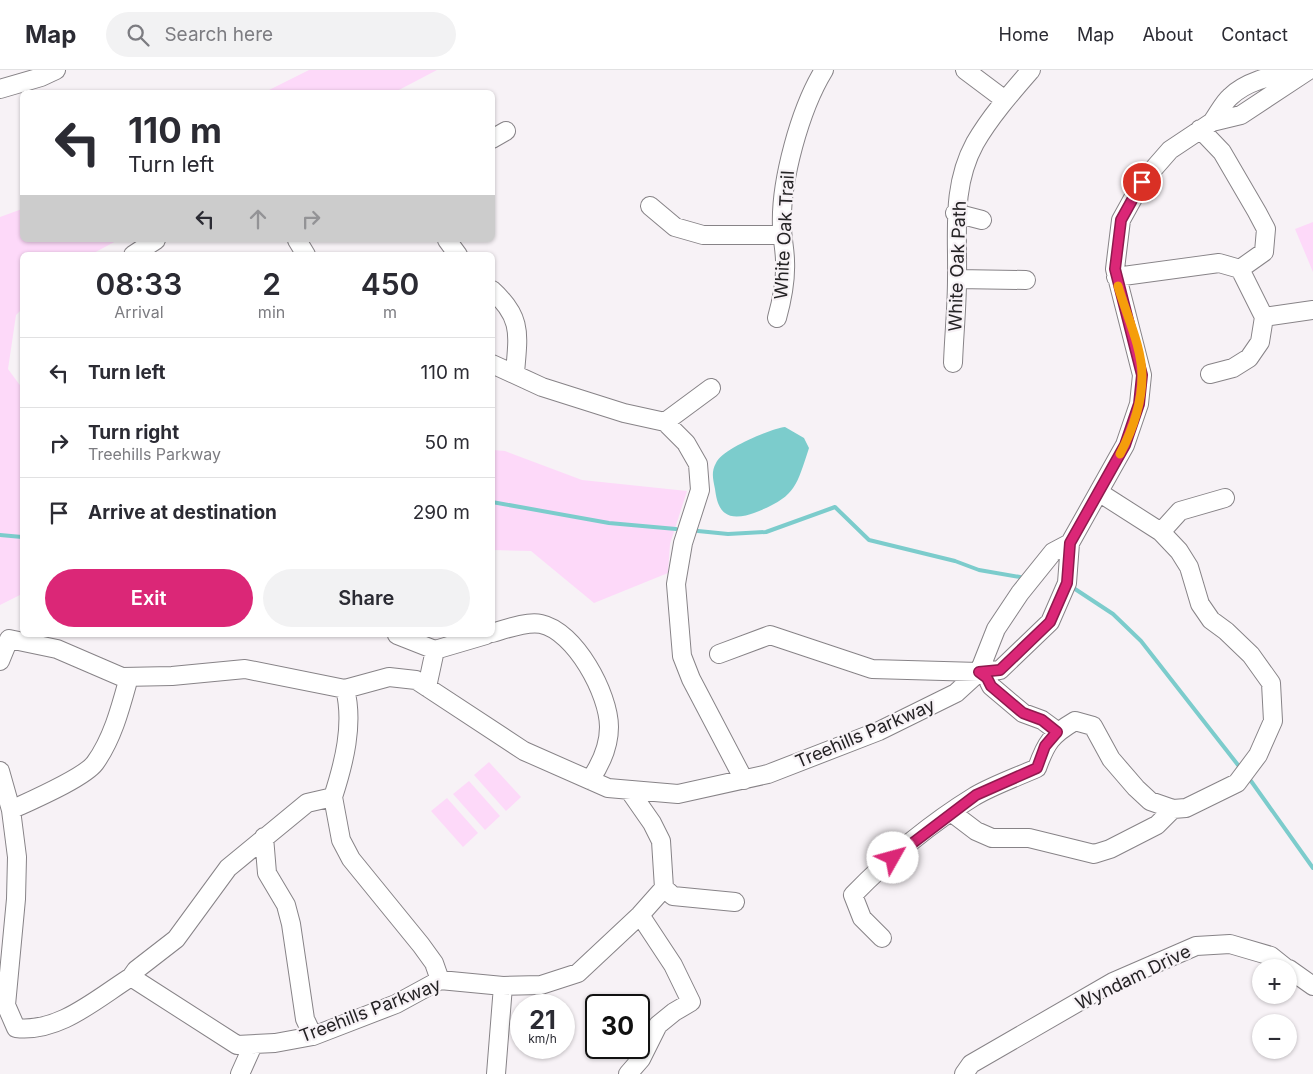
<!DOCTYPE html>
<html lang="en">
<head>
<meta charset="utf-8">
<style>
	:root { --surface:#fff; --page:#f2f2f3; --text:#2b2b33; --muted:#7c7c81; --line:#e1e1e2; --accent:#db2777 }
	body { margin:0; font-family:Inter,sans-serif; background:var(--page); color:var(--text); height:100vh; display:flex; flex-direction:column; font-size:19px; white-space:nowrap }
	* { box-sizing:border-box; margin:0 }
	p { font-size:16px; color:var(--muted) }
	.icon { flex:none; width:28px; height:28px; fill:none; stroke:currentColor; stroke-width:2; stroke-linecap:round; stroke-linejoin:round }
	.map { position:relative; flex:1; overflow:hidden }
	.panel { position:absolute; left:20px; top:182px; width:475px; height:385px; display:flex; flex-direction:column; background:var(--surface); border-radius:8px; box-shadow:0 1px 4px #0004 }
	.panel>* { flex:none }
	.banner { position:absolute; left:20px; top:20px; width:475px; height:152px; border-radius:8px; box-shadow:0 1px 4px #0004; background:#fff; color:var(--text); overflow:hidden }
	.buttons { position:absolute; left:1252px; top:889px; display:grid; gap:10px }
	.buttons a { display:grid; place-items:center; width:45px; height:45px; border-radius:50%; background:var(--surface); box-shadow:0 1px 4px #0004; font-size:25px }
	.speed { position:absolute; left:510px; top:924px; display:flex; gap:10px; font-size:25px; font-weight:700; text-align:center }
	.speed>* { display:grid; place-content:center; width:65px; height:65px; border-radius:50%; background:var(--surface); box-shadow:0 1px 4px #0004; line-height:1 }
	.speed small { font-size:12px; font-weight:400 }
	.speed .limit { border:2px solid #111; border-radius:8px; background:#fff; color:#111 }
	.pin { position:absolute; display:grid; place-items:center; width:42px; height:42px; color:#fff; margin:-21px; border:2px solid #fff; border-radius:50%; box-shadow:0 1px 5px #0007 }
	.me { position:absolute; width:55px; margin:-28px; rotate:52deg; stroke-linejoin:round; filter:drop-shadow(0 0 4px #0008) }
	.turn { display:flex; align-items:center; gap:18px; height:105px; padding:0 25px; font-size:22px }
	.turn .icon { width:65px; height:65px; stroke-width:2.5 }
	.turn b { display:block; font-size:35px; line-height:42px }
	.lanes { display:flex; align-items:center; height:48px; padding:0 25px; background:#0003; justify-content:center; gap:25px; direction:ltr }
	.lanes .off { opacity:.35 }
	.eta { display:flex; justify-content:space-evenly; align-items:center; height:85px; text-align:center }
	.eta b { font-size:30px; font-weight:600; line-height:35px }
	.action { display:flex; gap:10px; margin-top:auto; padding:10px 25px }
	.action a { flex:1; height:58px; border-radius:30px; background:var(--accent); color:#fff; font-size:20px; font-weight:600; line-height:58px; text-align:center }
	.action a+a { background:var(--page); color:var(--text) }
	ul { padding:0; list-style:none }
	li { display:flex; align-items:center; gap:15px; height:70px; padding:0 25px; border-top:1px solid var(--line) }
	li div { flex:1 }
	li b { display:block; font-size:19px }
	li em { font-style:normal }
	header { display:flex; align-items:center; gap:30px; box-sizing:border-box; height:70px; padding:0 25px; background:var(--surface); border-bottom:1px solid var(--line) }
	header strong { font-size:24px }
	nav { display:flex; gap:28px; margin-inline-start:auto; font-size:18px }
	.search { width:350px; height:45px; background:var(--page); display:flex; align-items:center; gap:12px; box-sizing:border-box; padding:0 18px; border-radius:28px; color:var(--muted); font-size:19px }
	.map>svg:first-child { display:block }
	.green { fill:#fdd9f9 }
	.water { fill:#7ccccc }
	.lines { fill:none; stroke-linecap:round; stroke-linejoin:round }
	.stream { stroke:#7ccccc; stroke-width:4 }
	.minor-casing { stroke:#878387; stroke-width:20 }
	.minor { stroke:#fff; stroke-width:18 }
	.route-casing { stroke:#8e194d; stroke-width:12 }
	.route { stroke:#db2777; stroke-width:9 }
	.slow { stroke:#f59e0b; stroke-width:9 }
	.labels { text-anchor:middle; dominant-baseline:central; stroke-width:4.5; stroke-linejoin:round; paint-order:stroke }
	.street-label { font-size:18px; fill:#242224; stroke:#f7f2f6 }
</style>
</head>
<body>
<header>
<strong>Map</strong>
<div class="search"><svg class="icon" aria-label="search" viewBox="0 0 24 24"><circle cx="10" cy="10" r="6"/><path d="M15 15l6 6"/></svg>Search here</div>
<nav><a>Home</a><a>Map</a><a>About</a><a>Contact</a></nav>
</header>
<div class="map">
<svg width="1313" height="1004" viewBox="0 0 1313 1004">
	<rect width="100%" height="100%" fill="#f7f2f6"/>
	<path class="green" d="M309,0h128l-42,22h-130z
		M22,139v31h96l-28,15h-68v54l-6,6 -8,54 14,19v206l-22,11v-388z
		M1313,152v50l-18,-43z
		M493,380l12,1 77,29 105,11 -17,53 -2,29 -74,30 -63,-52 -38,-1z
		M489,692l32,35 -15,14 -32,-36z
		M469,711l31,35 -15,14 -32,-36z
		M447,728l31,35 -15,14 -32,-36z"/>
	<path class="water" d="M785,357l19,11 5,10c-13,40 -14,49 -55,65 -8,3 -22,6 -29,0 -7,-5 -9,-16 -10,-24 -2,-10 -4,-17 1,-26 6,-14 54,-34 69,-36z"/>
	<g class="lines">
		<path class="stream" d="M492,432l117,21 67,6
			M698,461l30,3 38,-2 69,-25 34,33 86,21 24,9 41,7
			M0,465l22,2
			M1072,517l41,27 28,27 97,124
			M1251,711l62,87"/>
		<defs>
			<path id="minor" d="M965,0l40,30
				M0,19l41,-12 15,-7
				M1212,52c6,-8 11,-19 18,-25 17,-17 46,-22 68,-27
				M1200,59l22,23 35,60 9,17 -2,23 -24,17 24,48 -4,25 -11,16 -16,10 -23,6
				M492,69l14,-8
				M650,136l25,21 28,8h79
				M955,143l27,7
				M297,170l9,15
				M447,170l11,15
				M133,185l23,-15
				M1116,207l103,-14 21,6
				M957,209l69,1
				M492,220c31,28 26,45 23,83
				M1264,247l49,-7
				M777,248c5,-18 9,-38 8,-57 0,-11 -3,-23 -3,-34 -2,-45 18,-118 42,-157
				M953,293c1,-28 4,-56 4,-84 1,-47 -6,-92 18,-136 15,-26 36,-50 56,-73
				M492,294l50,23 82,26 41,9 46,-34
				M665,352l21,21 12,21 2,26 -17,53 -7,41 6,72 9,23 53,101
				M1161,462l19,-21 45,-13
				M492,563c14,-4 35,-12 49,-9 34,7 68,70 68,103 0,20 -8,37 -19,53
				M397,565l38,15
				M719,584l51,-19 102,34 107,3 21,-2 50,-48 17,-39 3,-40 55,-98 14,-41 3,-29 -27,-106 6,-49 21,-38 28,-32 42,-28 29,-7 68,-45
				M0,591l9,-22 48,10 65,28 50,-1 73,-7 100,20 44,-12 27,3 108,71 84,37 70,6 90,-20 111,-43 77,-38 23,-21 17,-43 24,-36 33,-41 17,-9
				M979,602l8,6 4,8 32,27 19,7 15,11
				M427,617l8,-37 51,-15
				M0,701l11,39 6,47 -1,42 -10,106 10,23c43,5 80,-29 115,-51l5,-7 40,-31 52,-71 79,-65 26,-6c11,-34 21,-73 12,-108
				M333,727l8,43 10,19 70,86 13,18 6,17
				M11,740c19,-9 73,-32 84,-47 18,-25 26,-57 34,-86
				M951,742l25,19 16,7h37l65,16 16,-5 47,-24 16,-16
				M264,767l3,36 19,32 5,19 14,95 8,17
				M664,818l9,8 62,6
				M882,868l-20,-20 -9,-23c36,-37 78,-72 122,-99 19,-11 42,-19 62,-28 9,-25 14,-33 38,-47l18,5 18,33 25,29 14,13 23,8 13,-1 51,-25 21,-28 15,-34 -2,-38 -20,-28 -25,-24 -15,-11 -11,-16 -11,-37 -10,-16 -18,-19 -61,-39
				M1289,899l24,17
				M131,907l106,68 38,-2 38,-7 83,-32 44,-24 63,6 38,-1 37,-12 62,-58 24,-27 -3,-47 -9,-18 -23,-33
				M240,1004l13,-29
				M496,1004l7,-88
				M628,1004l13,-15 17,-34 16,-13 17,-10 -18,-37 -33,-50
				M964,1004l7,-10 142,-82 83,-36 34,-2 41,12 15,12"/>
		</defs>
		<use href="#minor" class="minor-casing"/>
		<use href="#minor" class="minor"/>
	</g>
	<g class="lines">
		<defs>
			<path id="route" d="M893,788l83,-63 61,-27 8,-22 12,-14 -15,-12 -19,-7 -32,-27 -4,-8 -8,-6 21,-2 50,-48 17,-39 3,-40 55,-98 14,-41 3,-29 -27,-106 6,-49 21,-38"/>
		</defs>
		<use href="#route" class="route-casing"/>
		<use href="#route" class="route"/>
		<path class="slow" d="M1118,216c8,28 24,61 24,90 0,26 -10,55 -22,78"/>
	</g>
	<g class="labels">
		<g class="street-label">
			<text transform="translate(784 165) rotate(-87)">White Oak Trail</text>
			<text transform="translate(957 196) rotate(-88)">White Oak Path</text>
			<text transform="translate(865 663) rotate(-23)">Treehills Parkway</text>
			<text transform="translate(1133 907) rotate(-26)">Wyndam Drive</text>
			<text transform="translate(370 940) rotate(-21)">Treehills Parkway</text>
		</g>
	</g>
</svg>
<div class="buttons">
<a>+</a>
<a>−</a>
</div>
<div class="speed"><div>21<small>km/h</small></div><div class="limit">30</div></div>
<div class="pin" style="left:1142px;top:112px;background:#d93025"><svg class="icon" aria-label="arrive" viewBox="0 0 24 24"><path d="M6 21V4h12l-3 4 3 4H6"/></svg></div>
<svg class="me" style="left:893px;top:788px" viewBox="-20 -20 40 40"><circle r="19" fill="#fff"/><path d="M0-13L10 11 0 6-10 11z" fill="#db2777"/></svg>
<div class="banner">
<div class="turn"><svg class="icon" aria-label="left" viewBox="0 0 24 24"><path d="M17 20v-9H6M10 6l-5 5 5 5"/></svg><div><b>110 m</b>Turn left</div></div>
<div class="lanes"><svg class="icon" aria-label="left" viewBox="0 0 24 24"><path d="M17 20v-9H6M10 6l-5 5 5 5"/></svg><svg class="icon off" aria-label="ahead" viewBox="0 0 24 24"><path d="M12 20V5M6 11l6-6 6 6"/></svg><svg class="icon off" aria-label="right" viewBox="0 0 24 24"><path d="M7 20v-9h11M14 6l5 5-5 5"/></svg></div>
</div>
<section class="panel">
<div class="eta">
<div><b>08:33</b><p>Arrival</p></div>
<div><b>2</b><p>min</p></div>
<div><b>450</b><p>m</p></div>
</div>
<ul>
<li><svg class="icon" aria-label="left" viewBox="0 0 24 24"><path d="M17 20v-9H6M10 6l-5 5 5 5"/></svg><div><b>Turn left</b></div><em>110 m</em></li>
<li><svg class="icon" aria-label="right" viewBox="0 0 24 24"><path d="M7 20v-9h11M14 6l5 5-5 5"/></svg><div><b>Turn right</b><p>Treehills Parkway</p></div><em>50 m</em></li>
<li><svg class="icon" aria-label="arrive" viewBox="0 0 24 24"><path d="M6 21V4h12l-3 4 3 4H6"/></svg><div><b>Arrive at destination</b></div><em>290 m</em></li>
</ul>
<div class="action"><a>Exit</a><a>Share</a></div>
</section>
</div>
</body>
</html>
